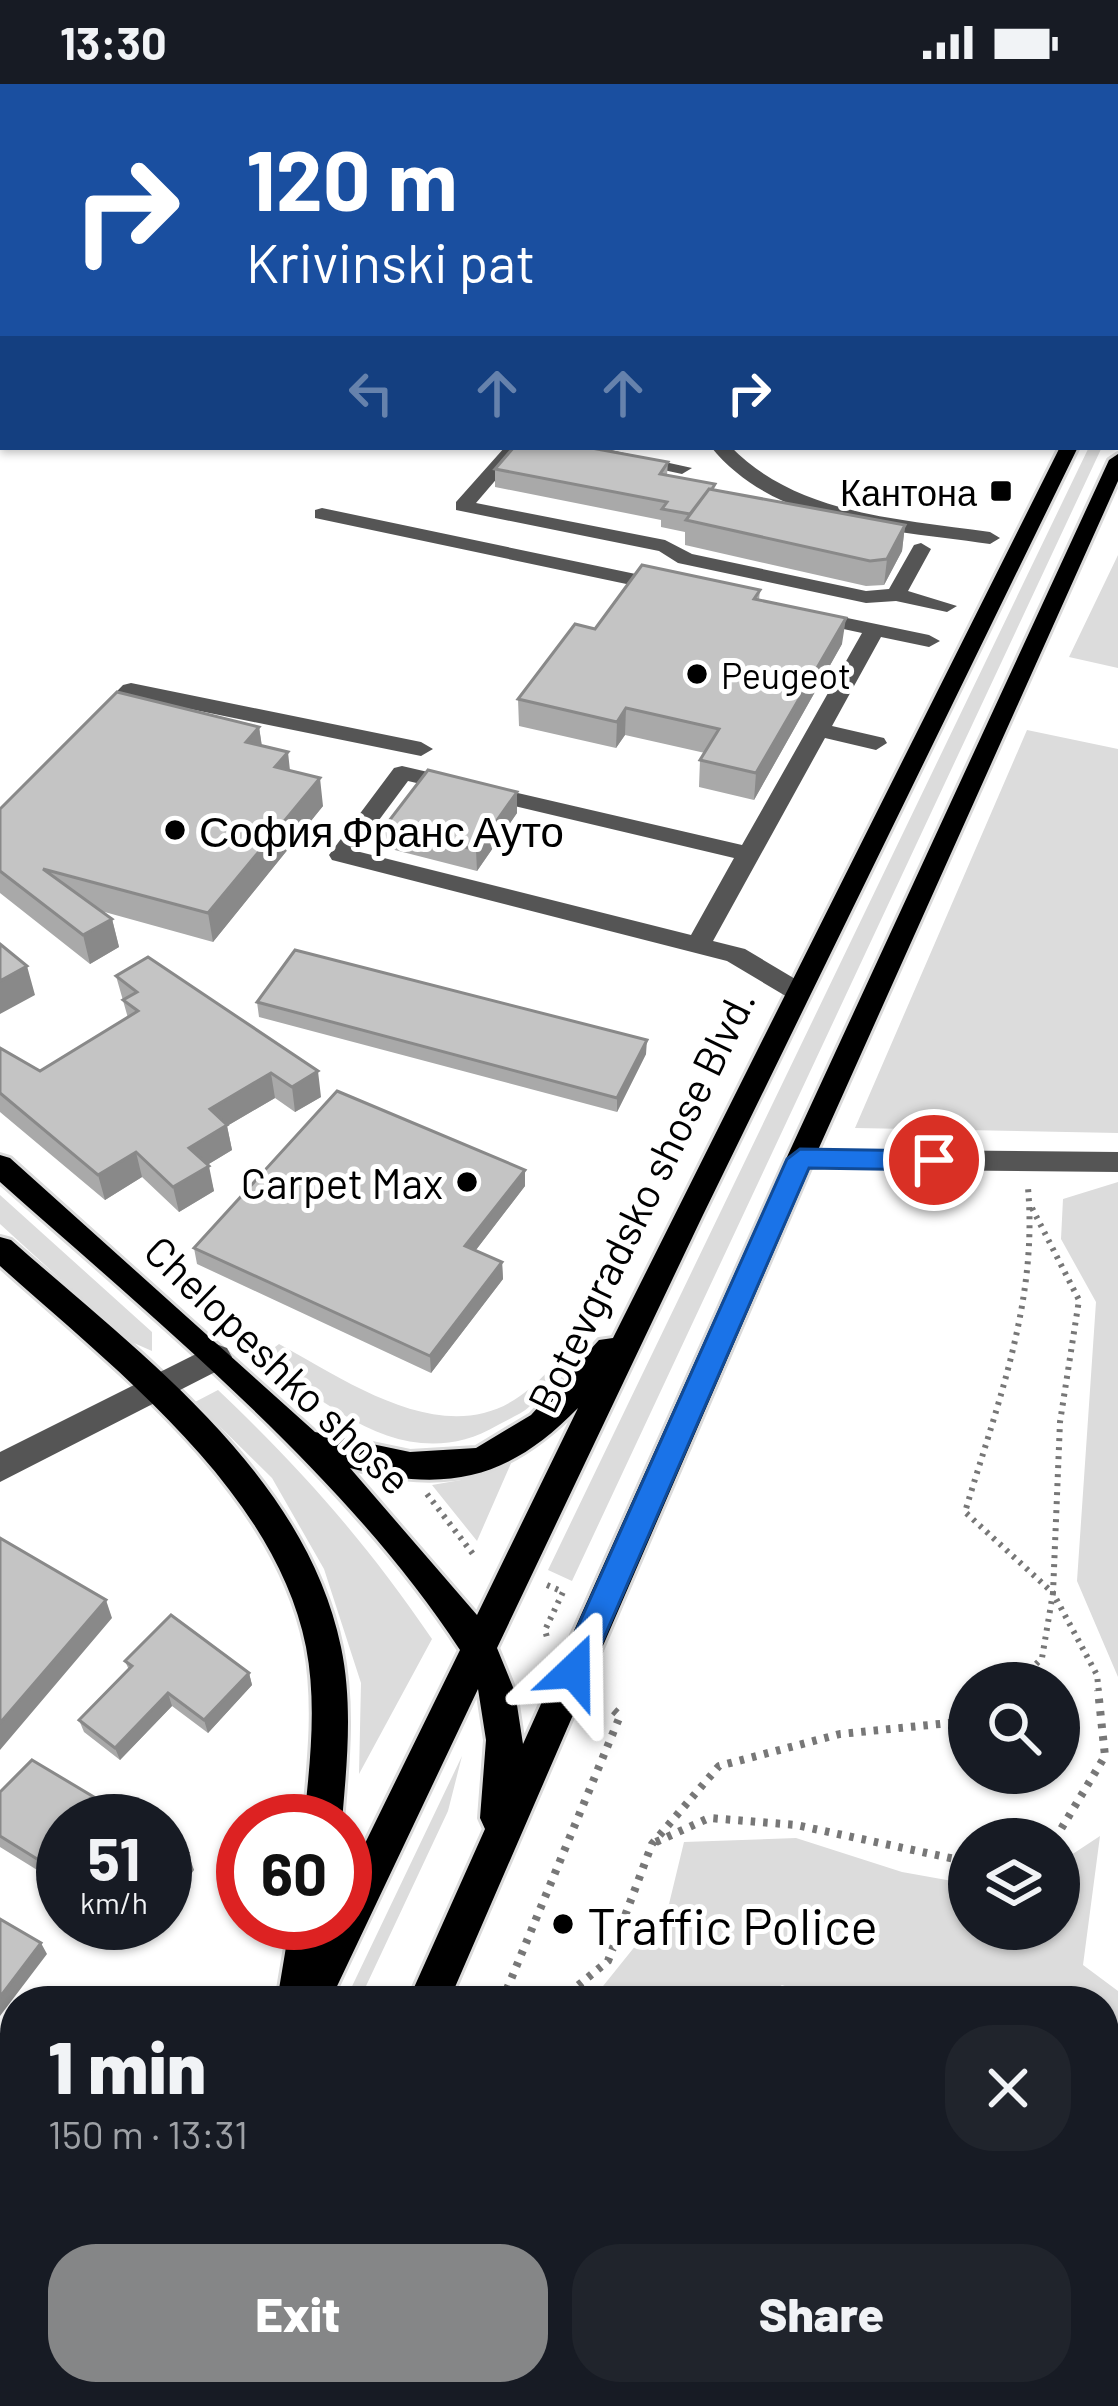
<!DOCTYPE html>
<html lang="en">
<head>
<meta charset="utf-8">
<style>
	:root { --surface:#171b24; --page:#20242c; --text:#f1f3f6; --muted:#9ea1a6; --accent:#858687 }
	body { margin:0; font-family:Barlow,sans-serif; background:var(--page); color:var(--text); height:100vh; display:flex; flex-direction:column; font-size:45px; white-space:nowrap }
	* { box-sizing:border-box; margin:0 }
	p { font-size:39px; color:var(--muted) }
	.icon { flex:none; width:66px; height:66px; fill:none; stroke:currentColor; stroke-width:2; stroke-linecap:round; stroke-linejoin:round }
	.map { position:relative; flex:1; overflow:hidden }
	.details { position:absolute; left:0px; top:1902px; width:1119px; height:420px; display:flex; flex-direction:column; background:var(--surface); border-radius:48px 48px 0 0; box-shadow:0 3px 9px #0004 }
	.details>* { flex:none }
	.banner { position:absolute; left:0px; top:0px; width:1119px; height:366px; box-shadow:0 3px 9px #0004; background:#1a4fa0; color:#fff; overflow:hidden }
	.buttons { position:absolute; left:948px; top:1578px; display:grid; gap:24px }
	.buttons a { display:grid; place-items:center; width:132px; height:132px; border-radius:50%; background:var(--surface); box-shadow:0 3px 9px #0004; font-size:60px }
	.speed { position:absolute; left:36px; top:1710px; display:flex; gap:24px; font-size:60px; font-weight:700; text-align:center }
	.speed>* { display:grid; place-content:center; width:156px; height:156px; border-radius:50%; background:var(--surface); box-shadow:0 3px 9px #0004; line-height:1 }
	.speed small { font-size:30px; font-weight:400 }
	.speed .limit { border:18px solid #d22; background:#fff; color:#111 }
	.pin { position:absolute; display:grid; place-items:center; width:102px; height:102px; color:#fff; margin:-51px; border:6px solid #fff; border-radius:50%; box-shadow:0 3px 12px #0007 }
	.me { position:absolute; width:132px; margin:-66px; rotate:23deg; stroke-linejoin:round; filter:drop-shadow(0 0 9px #0008) }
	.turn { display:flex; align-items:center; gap:42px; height:252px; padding:0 48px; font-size:54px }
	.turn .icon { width:156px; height:156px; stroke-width:2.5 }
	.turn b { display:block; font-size:84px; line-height:102px }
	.lanes { display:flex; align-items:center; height:114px; padding:0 48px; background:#0003; justify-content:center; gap:60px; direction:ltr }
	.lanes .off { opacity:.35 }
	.round { display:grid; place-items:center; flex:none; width:126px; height:126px; border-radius:48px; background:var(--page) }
	.head { display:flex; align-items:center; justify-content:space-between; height:204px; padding:0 48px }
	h1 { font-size:72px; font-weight:800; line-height:90px }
	.button { display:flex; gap:24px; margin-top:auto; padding:24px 48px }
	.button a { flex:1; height:138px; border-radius:48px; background:var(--accent); color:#fff; font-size:48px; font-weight:800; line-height:138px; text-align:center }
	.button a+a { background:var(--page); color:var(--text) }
	.status { display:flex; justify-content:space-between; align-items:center; height:84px; padding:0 60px; background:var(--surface); direction:ltr }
	.status svg { height:33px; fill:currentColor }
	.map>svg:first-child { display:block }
	.green { fill:#dcdcdc }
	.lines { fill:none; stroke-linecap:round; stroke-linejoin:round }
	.major-casing { stroke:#dbdbdb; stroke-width:6 }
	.highway-casing { stroke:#dbdbdb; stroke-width:6 }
	.path-far2 { stroke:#777; stroke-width:3; stroke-dasharray:1.5 3; stroke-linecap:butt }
	.path-far1 { stroke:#777; stroke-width:6; stroke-dasharray:3 6; stroke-linecap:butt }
	.path { stroke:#777; stroke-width:8; stroke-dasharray:4.5 8; stroke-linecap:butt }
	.minor { fill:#555; fill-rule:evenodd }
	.major { fill:#000; fill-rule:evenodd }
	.highway { fill:#000; fill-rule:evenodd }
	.wall { fill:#a9a9a9 }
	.shaded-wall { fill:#898989 }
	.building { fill:#c4c4c4; stroke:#898989; stroke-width:3 }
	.route { fill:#1a73e8; stroke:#114b97; stroke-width:3 }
	.poi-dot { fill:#000; stroke:#fff; stroke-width:4.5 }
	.labels { text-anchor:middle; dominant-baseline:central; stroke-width:10; stroke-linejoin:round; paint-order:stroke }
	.far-poi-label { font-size:36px; fill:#000; stroke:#fff; text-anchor:end }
	.poi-label { font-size:42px; fill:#000; stroke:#fff; text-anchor:start }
	.street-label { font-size:42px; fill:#000; stroke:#fff }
	.near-poi-label { font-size:51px; fill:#000; stroke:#fff; text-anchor:start }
</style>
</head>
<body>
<div class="status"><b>13:30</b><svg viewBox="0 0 49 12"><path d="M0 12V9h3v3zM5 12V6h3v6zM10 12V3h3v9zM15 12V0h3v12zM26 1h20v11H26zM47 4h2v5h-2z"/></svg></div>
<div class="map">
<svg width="1118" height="2322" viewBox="0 0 1118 2322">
	<rect width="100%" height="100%" fill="#fff"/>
	<path class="green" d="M1089,363h13l-530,1134 -24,-11z
		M1118,471v113l-49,-11z
		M1027,646l91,19v384l-263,-5z
		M1118,1098v495l-41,-96 19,-279 -35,-63 2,-40z
		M0,1111l152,137v19l-25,-11 -127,-116z
		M279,1260c67,36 165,107 241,52 13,-9 24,-21 35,-31 -8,13 -15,30 -25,41 -8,8 -22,13 -32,19 -88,52 -168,-16 -235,-69z
		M218,1306c84,80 148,152 214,249l-73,135 2,-91 -37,-114 -52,-91 -77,-76z
		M512,1377l-35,80 -45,-56 29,-5z
		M462,1672l-14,55 -89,190h-14z
		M1100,1752l-17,129 35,26v114l-14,-5v-99h-277l-45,-16 -25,16h-166l78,-97 15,-62 112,-4 106,34 67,12v45h90v-66z"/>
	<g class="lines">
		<defs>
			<path id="major" d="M1116,254h2l-2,15z
				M1060,363h18l-376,770 -205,431 18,44 8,52 263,-585 323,-699 9,-6v27l-304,678 -365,842h-41l77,-172 -5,-11 6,-78 -8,-51 -148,312h-53l13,-78h55v-39l115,-234c-115,-176 -304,-329 -460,-468v-27l10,3 305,274 95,20 66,-4 55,-33 68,-75 14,-2zM578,1324l-101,207 -127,-147c97,25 158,12 228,-60z
				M0,1153l11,3c125,111 294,232 330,407 12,57 6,116 1,174h-38c6,-58 13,-117 2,-174 -31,-157 -194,-280 -306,-381z
				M94,2307h47l-6,15h-47z
				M230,2307h47l-6,15h-47z"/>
			<path id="highway" d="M1116,36h2l-2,11z
				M1116,115h2v12h-2z
				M0,349h3v14h-3z"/>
		</defs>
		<use href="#major" class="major-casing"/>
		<use href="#highway" class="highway-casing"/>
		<path class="path-far2" d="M414,3l4,-3"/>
		<path class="path-far1" d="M1032,1124l47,92 -19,122 -7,171 44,82 2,18
			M427,1410l49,64
			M547,1501l16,7 -18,38 3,11
			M1017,1599l25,-25 11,-65 -88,-81c32,-107 73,-211 63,-324"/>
		<path class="path" d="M1055,1755l50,-83 -7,-66
			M656,1758l53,-24 87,7 173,37
			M502,1917l118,-285 -10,-9
			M559,1917l49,-40 44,-117 67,-78 121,-32 129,-13
			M333,2322l6,-15
			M372,2322l7,-15"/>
		<path class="minor" d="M330,0h16l-18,3z
			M0,85h3v8h-3z
			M1116,172h2v10h-2z
			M505,363h19l-48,56 189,37 27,14 174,37 23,-2 25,-44 7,-2 10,6 -23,42 49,15 -10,6 -51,-11 -30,2 -188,-40 -19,-12 -203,-41v-8z
			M557,363h40l95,21 -10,6z
			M711,363h20c67,68 169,72 259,85l10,6 -10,6c-95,-14 -214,-17 -279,-97z
			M322,424l347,73 10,6 -10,6 -354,-75v-8z
			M804,525l125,26 11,6 -11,6 -48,-10 -49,89 52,12 3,5 -11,7 -51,-12 -112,203 32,8 62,37 4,6 -4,6h-18l-62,-37 -395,-101 -3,-5 65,-87 8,-2 340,79 120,-212 -65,-14v-8zM408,697l326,77 -43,77 -335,-84z
			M131,599l290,59 12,7 -12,7 -285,-58 -30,31h-16v-10l33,-34z
			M800,1065l318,3v20l-318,-3 -14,-10z
			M216,1260l11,4 5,9 -5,9 -227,116v-30z"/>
		<use href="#major" class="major"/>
		<use href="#highway" class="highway"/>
	</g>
	<path class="wall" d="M0,0h292l-4,3h-285v61h-3z
		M668,378l-1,13 48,15 190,35 -3,26 -18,34 -18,1 -181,-41v-13l-24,-5v-7l-166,-33v-18z
		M760,506l-1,10 83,44 -88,156 -55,-13 1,-27 5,-7 -80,-18 -9,13 -97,-22 -1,-27 77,-70z
		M259,643l3,19 28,24 33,36 -110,136 -112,-31 11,8 7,28 -29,17 -90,-71v-84z
		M517,708v21l-40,58 -90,-23 -2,-22z
		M116,892l205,121 -26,15 -20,-14 -48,28 5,24 -25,15 7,26 -35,21 -37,-35 -37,23 -105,-88v-64l40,23 88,-53z
		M257,918l389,52 -29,58 -358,-95z
		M525,1086v16l-50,65 27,11 1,17 -72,94 -234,-109 -3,-16z
		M125,1577l124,12 3,12 -44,48 -36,-27 -52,54 -36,-28 -5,-12 50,-50z
		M0,1708l63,29v65l-63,-39z
		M122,1839h35l-11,15z"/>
	<path class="shaded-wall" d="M260,0h32l-4,3h-32z
		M905,441l-3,26 -18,34 3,-26z
		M846,534l-4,26 -88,156 2,-27z
		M626,624l-1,27 -9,13 1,-26z
		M259,643l4,28 -17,-13z
		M288,668l3,28 -16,-13z
		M320,694l3,28 -110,136 -5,-29z
		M517,708v21l-40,58 -1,-21z
		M112,835l7,28 -29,17 -7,-29z
		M27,882l8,29 -35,19v-33z
		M647,956l-1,14 -29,58v-14z
		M318,987l3,26 -26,15 -3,-25z
		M271,989l4,25 -48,28 5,24 -38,23 -5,-25 21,-39z
		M136,1068l6,25 -37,23 -7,-25z
		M209,1082l5,25 -35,21 -6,-25z
		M525,1086v16l-59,77 -1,-17z
		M502,1178l1,17 -72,94 -1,-17z
		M106,1516l6,18 -112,132v-27z
		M249,1589l3,12 -44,48 -4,-13z
		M168,1609l4,13 -52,54 -5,-12z
		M188,1769l6,17 -29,41v-25z
		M139,1839h18l-11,15z
		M41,1859l6,11 -47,62v-19z
		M0,2047l7,9 -7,9z"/>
	<path class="building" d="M0,0h260l-4,3h-253v41l-3,-1z
		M514,363h72l82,15 -8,12 55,10 -3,5h-3l-19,25 -28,-5 5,-7 -172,-33z
		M709,405l196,36 -18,34 -17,2 -184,-41z
		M642,481l118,25 -6,9 92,19 -90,155 -56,-13 19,-31 -93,-21 -9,14 -99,-23 57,-75 20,5z
		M117,608l142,35 -13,15 42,10 -13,15 45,11 -112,135 -165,-44 69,50 -29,16 -83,-64v-62z
		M428,686l89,22 -41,58 -91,-24z
		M0,860l27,22 -27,15z
		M295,866l352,90 -30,58 -360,-96z
		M148,873l170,114 -26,16 -21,-14 -61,36 17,16 -38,23 20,18 -36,21 -37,-35 -38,23 -98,-82v-45l40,23 98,-60 -15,-11 14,-8 -21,-16z
		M337,1007l188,79 -60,76 37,16 -72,94 -236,-108z
		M0,1454l106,62 -106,123z
		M171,1531l78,58 -45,47 -36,-27 -53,55 -36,-28 53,-54 -7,-5z
		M32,1676l102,61h-71v54l-63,-39v-44z
		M165,1755l23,14 -23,33z
		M0,1835l41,24 -41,54z"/>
	<path class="route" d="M800,1065l134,2 13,9 -13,10 -125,-2 -224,513 -11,5 -12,-5 -4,-10 229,-512z"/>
	<g class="poi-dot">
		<rect x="989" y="395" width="24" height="24" rx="6"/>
		<circle cx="697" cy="590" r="12"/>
		<circle cx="175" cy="746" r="12"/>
		<circle cx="467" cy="1098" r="12"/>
		<circle cx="563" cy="1840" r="12"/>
	</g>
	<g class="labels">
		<g class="far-poi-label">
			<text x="977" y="407">Кантона</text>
			<text x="721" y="590" text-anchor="start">Peugeot</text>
		</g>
		<g class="poi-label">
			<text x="199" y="746">София Франс Ауто</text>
			<text x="443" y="1098" text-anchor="end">Carpet Max</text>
		</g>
		<g class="street-label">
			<text transform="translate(640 1116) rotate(-64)">Botevgradsko shose Blvd.</text>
			<text transform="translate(279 1280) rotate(44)">Chelopeshko shose</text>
		</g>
		<g class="near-poi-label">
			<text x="587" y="1840">Traffic Police</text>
		</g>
	</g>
</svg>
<div class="buttons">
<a><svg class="icon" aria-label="search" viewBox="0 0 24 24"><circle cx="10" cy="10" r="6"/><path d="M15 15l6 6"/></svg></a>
<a><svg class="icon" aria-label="layers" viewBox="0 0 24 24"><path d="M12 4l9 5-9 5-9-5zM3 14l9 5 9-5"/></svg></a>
</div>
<div class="speed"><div>51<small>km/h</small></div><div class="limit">60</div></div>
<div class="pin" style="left:934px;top:1076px;background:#d93025"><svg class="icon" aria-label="arrive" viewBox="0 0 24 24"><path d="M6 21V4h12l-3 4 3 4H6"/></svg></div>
<svg class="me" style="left:574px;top:1587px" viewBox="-20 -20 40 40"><path d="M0-17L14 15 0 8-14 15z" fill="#1a73e8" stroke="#fff" stroke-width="4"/></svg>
<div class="banner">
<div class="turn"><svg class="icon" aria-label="right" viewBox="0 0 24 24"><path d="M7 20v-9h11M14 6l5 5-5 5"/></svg><div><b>120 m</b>Krivinski pat</div></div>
<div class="lanes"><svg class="icon off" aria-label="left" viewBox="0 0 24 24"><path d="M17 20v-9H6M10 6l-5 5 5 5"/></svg><svg class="icon off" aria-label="ahead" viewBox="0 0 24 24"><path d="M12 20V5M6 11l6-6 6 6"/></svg><svg class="icon off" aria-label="ahead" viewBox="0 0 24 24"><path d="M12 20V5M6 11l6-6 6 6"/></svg><svg class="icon" aria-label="right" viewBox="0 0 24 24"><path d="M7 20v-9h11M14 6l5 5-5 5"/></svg></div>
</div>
<section class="details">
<div class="head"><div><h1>1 min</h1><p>150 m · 13:31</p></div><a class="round"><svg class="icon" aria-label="close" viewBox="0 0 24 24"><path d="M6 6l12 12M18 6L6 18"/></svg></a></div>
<div class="button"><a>Exit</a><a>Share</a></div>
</section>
</div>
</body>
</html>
